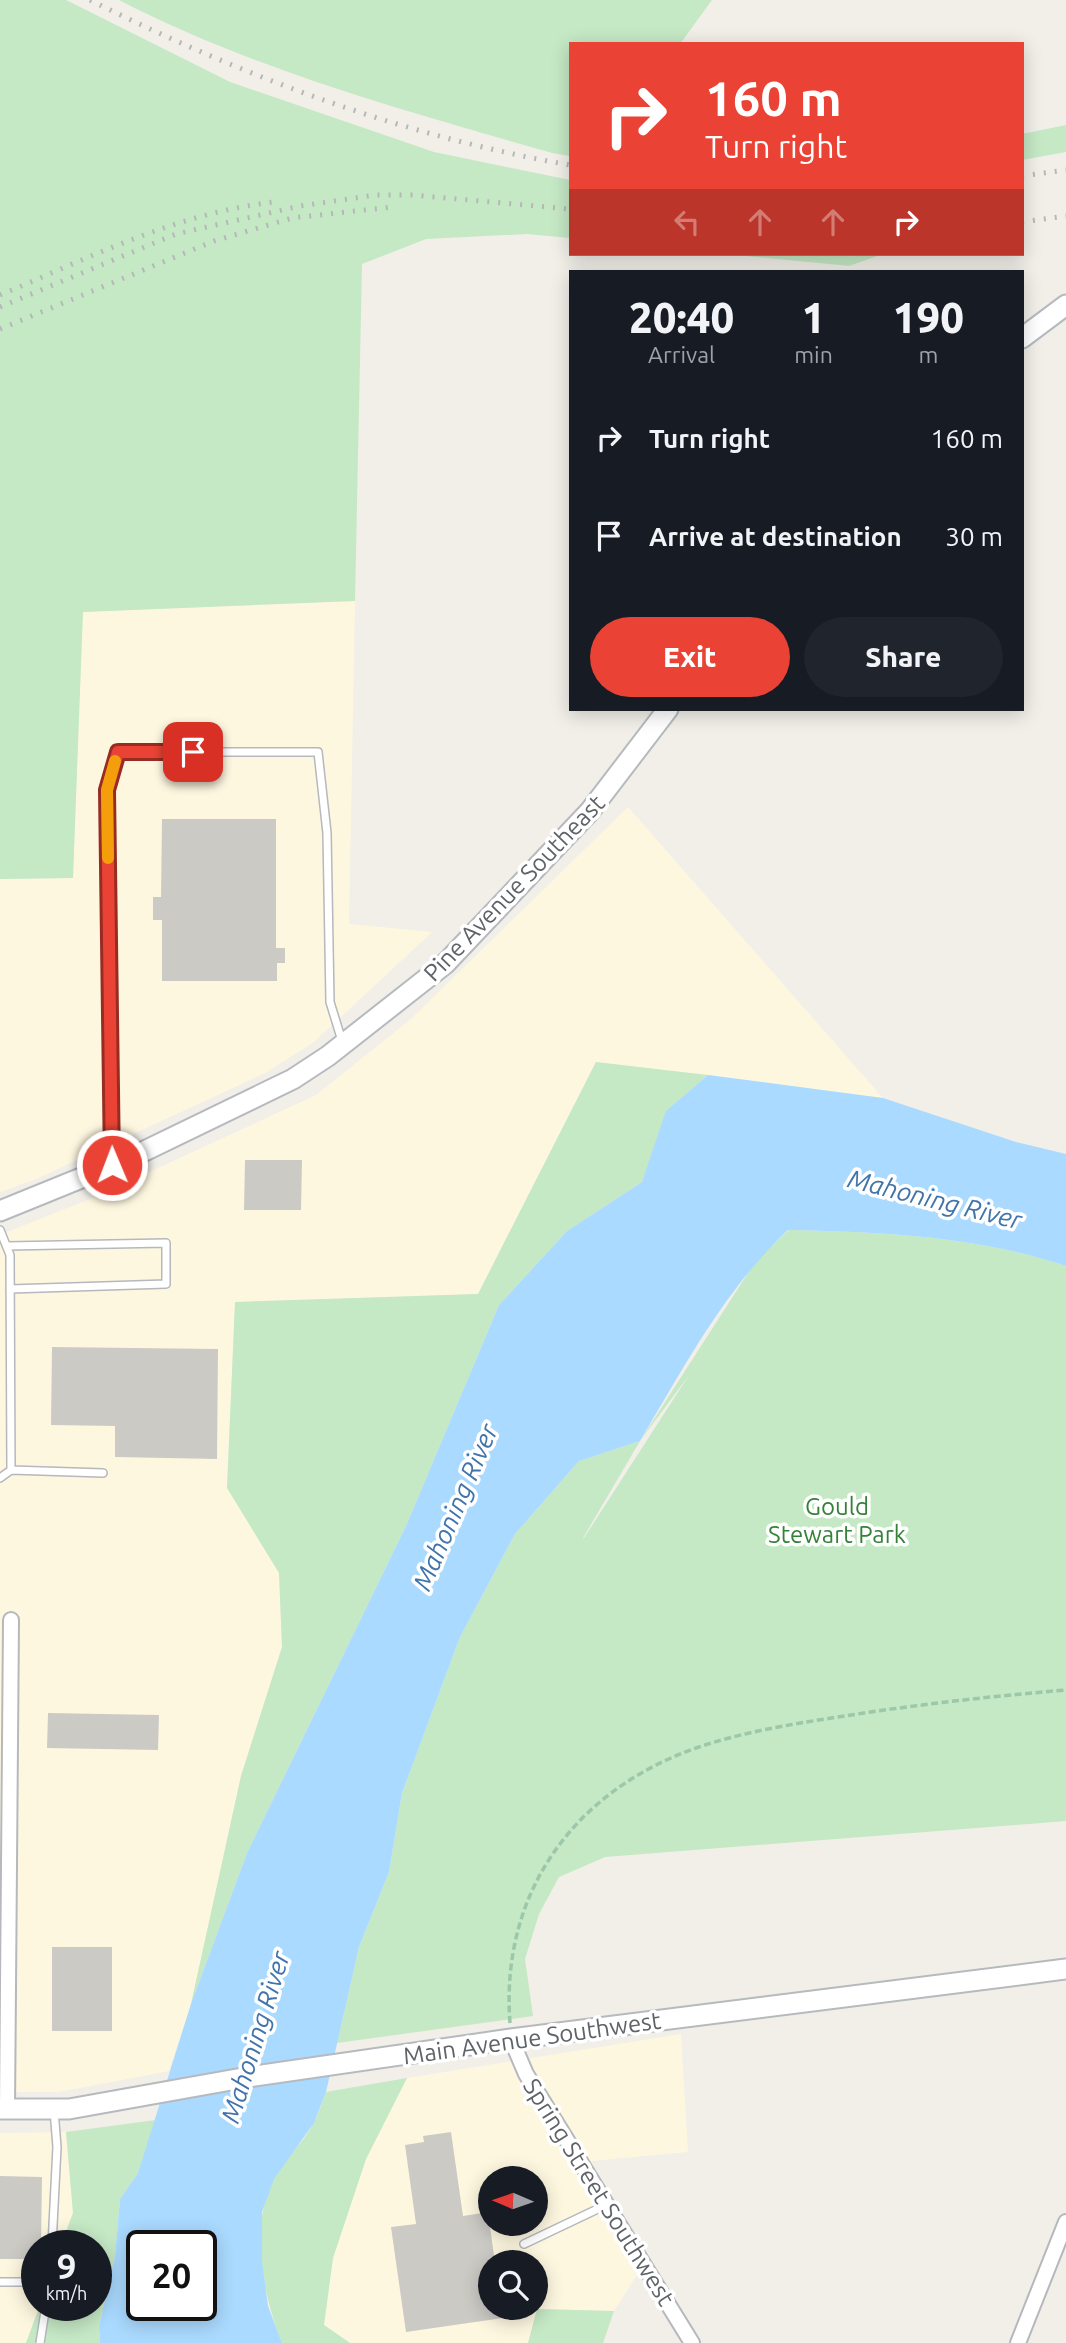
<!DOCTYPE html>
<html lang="en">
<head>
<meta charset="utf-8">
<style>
	:root { --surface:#171b24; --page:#20242c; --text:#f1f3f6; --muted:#9ea1a6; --accent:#ea4335 }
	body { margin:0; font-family:Ubuntu,sans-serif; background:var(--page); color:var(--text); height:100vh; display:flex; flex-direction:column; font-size:26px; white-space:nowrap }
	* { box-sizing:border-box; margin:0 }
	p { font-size:23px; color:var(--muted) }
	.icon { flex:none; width:38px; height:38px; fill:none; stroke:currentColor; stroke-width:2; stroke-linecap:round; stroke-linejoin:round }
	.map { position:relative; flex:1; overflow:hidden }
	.panel { position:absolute; left:569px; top:270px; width:455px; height:441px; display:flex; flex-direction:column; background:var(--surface); border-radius:0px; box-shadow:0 4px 18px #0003 }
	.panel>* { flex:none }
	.hud { position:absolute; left:569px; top:42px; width:455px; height:214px; border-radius:0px; box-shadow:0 4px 18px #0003; background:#ea4335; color:#fff; overflow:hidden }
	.needle { width:46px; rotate:272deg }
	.fabs { position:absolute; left:478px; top:2166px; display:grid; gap:14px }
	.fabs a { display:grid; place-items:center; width:70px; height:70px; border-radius:50%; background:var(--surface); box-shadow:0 4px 18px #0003; font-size:35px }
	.speed { position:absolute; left:21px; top:2230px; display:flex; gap:14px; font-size:35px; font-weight:700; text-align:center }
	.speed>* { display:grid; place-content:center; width:91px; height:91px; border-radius:50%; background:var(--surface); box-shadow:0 4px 18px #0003; line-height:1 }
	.speed small { font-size:18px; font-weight:400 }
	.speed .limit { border:4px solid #111; border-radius:10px; background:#fff; color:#111 }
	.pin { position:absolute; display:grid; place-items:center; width:60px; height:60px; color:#fff; margin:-30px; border-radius:14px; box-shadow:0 4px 10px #0006 }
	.me { position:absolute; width:77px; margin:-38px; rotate:359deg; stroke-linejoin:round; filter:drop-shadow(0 0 5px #0008) }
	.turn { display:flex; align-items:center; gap:24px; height:147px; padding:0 21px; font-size:32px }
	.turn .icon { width:91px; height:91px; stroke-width:2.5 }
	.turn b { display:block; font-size:49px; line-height:60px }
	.lanes { display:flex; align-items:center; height:66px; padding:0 21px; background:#0003; justify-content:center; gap:35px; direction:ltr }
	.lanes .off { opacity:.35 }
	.eta { display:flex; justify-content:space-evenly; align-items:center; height:119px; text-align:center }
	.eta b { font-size:42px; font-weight:800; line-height:49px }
	.primary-button { display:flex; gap:14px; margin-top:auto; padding:14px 21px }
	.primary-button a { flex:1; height:80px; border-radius:42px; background:var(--accent); color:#fff; font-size:28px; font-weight:800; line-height:80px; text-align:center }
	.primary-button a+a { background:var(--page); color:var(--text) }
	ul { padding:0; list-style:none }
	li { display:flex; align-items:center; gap:21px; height:98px; padding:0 21px }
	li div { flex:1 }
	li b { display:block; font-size:26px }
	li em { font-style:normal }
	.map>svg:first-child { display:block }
	.commercial { fill:#fef7e0; fill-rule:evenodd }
	.green { fill:#c5e8c5; fill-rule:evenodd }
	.water { fill:#aadaff; fill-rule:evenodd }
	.building { fill:#cccac5 }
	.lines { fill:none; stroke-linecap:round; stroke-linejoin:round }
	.lane-casing { stroke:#b5b8bc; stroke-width:10 }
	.street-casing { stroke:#b5b8bc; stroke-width:18 }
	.secondary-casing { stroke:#b6babf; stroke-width:23 }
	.path { stroke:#9cc7a9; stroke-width:3.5; stroke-dasharray:7 3.5; stroke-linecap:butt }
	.lane { stroke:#fff; stroke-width:7 }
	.street { stroke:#fff; stroke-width:14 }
	.secondary { stroke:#fff; stroke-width:19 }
	.rail { stroke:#b6b7b8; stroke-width:5; stroke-dasharray:2 9; stroke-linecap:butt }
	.route-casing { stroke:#982c22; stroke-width:18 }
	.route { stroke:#ea4335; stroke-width:12 }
	.slow { stroke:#f59e0b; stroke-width:12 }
	.labels { text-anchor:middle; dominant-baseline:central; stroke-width:7; stroke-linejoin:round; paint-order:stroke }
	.street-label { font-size:24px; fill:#5f6368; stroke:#fff }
	.park-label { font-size:24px; fill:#348238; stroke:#fff }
	.water-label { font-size:26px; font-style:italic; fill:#4174aa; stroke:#fff }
</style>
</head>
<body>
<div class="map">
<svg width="1066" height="2343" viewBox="0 0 1066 2343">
	<rect width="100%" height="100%" fill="#f1efe8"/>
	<path class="commercial" d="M355,601l-6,323 83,8 -118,110 -49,31 -229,106 -36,13v-313l73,-1 9,-266z
		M628,807l255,291 -287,-36 -118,232 -243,9 -8,184 52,86 3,74 -41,129 -50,228 -22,67 -110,21h-59v-857l100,-40 216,-100 95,-76z
		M681,2034l7,118 -97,9 58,95 -35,55 -77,-2 -9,34h-178l-26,-18 9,-67 33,-99 41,-81zM490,2179h46v45h-46zM490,2263h46v45h-46z
		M66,2132l7,81 -12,32h-24v60h3l-14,38h-26v-210z"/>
	<path class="green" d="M0,0h66l164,82 204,70 136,28v58l-43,-4 -101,5 -64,25 -7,337 -272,11 -10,266 -73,1z
		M119,0h593l-32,44h-110v112l-18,-3c-146,-42 -297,-83 -433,-153z
		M1066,125v27l-44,8v-26z
		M725,254h158l-34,12z
		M596,1062l112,13 -37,32 -29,75 -75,49 -68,74 -93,221 -159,327 -56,151 50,-228 41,-129 -3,-74 -52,-85 8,-186 243,-8z
		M789,1230c94,2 187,6 277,36v555l-461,36 -46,20 -20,37 -14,45 8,57 -196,27 22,-96 30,-75 13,-79 58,-156 55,-103 64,-73 61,-20 117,-182zM689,1375l-105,163h-1l57,-97z
		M407,2078l-41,81 -33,99 -9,67 26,18h-68c-19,-49 -33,-113 -9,-163 11,-21 31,-37 41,-58 5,-9 8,-20 12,-30z
		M156,2120l-18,53 -18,26 -5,57 -16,71 1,16h-74l14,-38h56v-60h-35l12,-32 -7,-81z
		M537,2309l77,2 -11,32h-75z"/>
	<path class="water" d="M708,1075l175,23 133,44 50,12v112c-90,-30 -183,-34 -278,-36 -63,59 -104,137 -148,211l-61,20 -64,73 -55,103 -58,156 -13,79 -30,75 -33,145 -12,31 -40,56 -12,33v50l6,44 14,37h-182l-1,-16 16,-71 5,-57 18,-26 53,-169 56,-151 159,-327 93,-221 68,-74 75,-49 24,-71zM142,2245h59v60h-59z"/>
	<path class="building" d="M162,819h114v129h9v15h-8v18h-115v-61h-9v-23h8z
		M245,1160h57l-1,50h-57z
		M52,1347l166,2 -1,110 -102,-2v-31l-64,-1z
		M48,1713l111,2 -1,35 -111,-2z
		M52,1947h60v84h-60z
		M451,2132l12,84 25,-4 7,51h-5v45h12l1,10 -97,14 -15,-105 25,-3 -11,-79 19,-3 -1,-6z
		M0,2176l42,1 -1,68h-4v14h-37z"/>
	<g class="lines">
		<defs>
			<path id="lane" d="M112,1165l-5,-375 11,-38h200l9,81 3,169 12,39
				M0,1230l10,25 1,215 -11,8
				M7,1246l159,-3v41l-156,5
				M11,1470l92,3
				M524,2244l82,-39
				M52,2245l5,-98 -3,-37
				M0,2282h37
				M40,2343l6,-38"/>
			<path id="street" d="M511,2039l15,35 166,269
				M7,2109l4,-489
				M1018,2343l48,-121"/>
			<path id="secondary" d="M1022,338l44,-33
				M0,1211l128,-52 165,-80 35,-23 117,-92 145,-153 78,-102
				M0,2109h69l179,-32 263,-38 555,-70"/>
		</defs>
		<use href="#lane" class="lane-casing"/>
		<use href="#street" class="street-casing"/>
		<use href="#secondary" class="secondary-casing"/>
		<path class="path" d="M510,2023c-10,-130 64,-232 186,-275 49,-17 103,-25 155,-33 71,-11 143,-19 215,-25"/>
		<use href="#lane" class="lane"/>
		<use href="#street" class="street"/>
		<use href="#secondary" class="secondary"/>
		<path class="rail" d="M90,0c152,76 312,136 480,165
			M1022,176l44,-6
			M1022,222l44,-6
			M0,295c89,-37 177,-82 274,-93
			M0,307l176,-73 124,-28 76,-11h37l157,14
			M0,329l214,-88 78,-23 100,-11"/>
	</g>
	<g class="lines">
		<defs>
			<path id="route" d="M112,1165l-5,-375 11,-38h75"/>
		</defs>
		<use href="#route" class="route-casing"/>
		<use href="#route" class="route"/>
		<path class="slow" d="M108,858l-1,-68 8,-29"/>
	</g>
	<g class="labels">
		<g class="street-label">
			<text transform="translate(514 888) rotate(-46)">Pine Avenue Southeast</text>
			<text transform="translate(532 2038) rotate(-8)">Main Avenue Southwest</text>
			<text transform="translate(599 2192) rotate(58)">Spring Street Southwest</text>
		</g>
		<g class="park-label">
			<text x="837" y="1506">Gould<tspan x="837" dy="28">Stewart Park</tspan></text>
		</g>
		<g class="water-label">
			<text transform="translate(935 1199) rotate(14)">Mahoning River</text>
			<text transform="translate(455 1507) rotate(-67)">Mahoning River</text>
			<text transform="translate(255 2037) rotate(-73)">Mahoning River</text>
		</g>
	</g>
</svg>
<div class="fabs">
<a><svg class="needle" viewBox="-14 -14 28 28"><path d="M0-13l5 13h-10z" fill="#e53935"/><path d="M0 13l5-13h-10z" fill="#9ea1a6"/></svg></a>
<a><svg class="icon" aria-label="search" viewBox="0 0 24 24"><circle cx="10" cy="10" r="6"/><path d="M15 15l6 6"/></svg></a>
</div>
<div class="speed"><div>9<small>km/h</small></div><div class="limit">20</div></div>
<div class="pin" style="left:193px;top:752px;background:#d93025"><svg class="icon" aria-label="arrive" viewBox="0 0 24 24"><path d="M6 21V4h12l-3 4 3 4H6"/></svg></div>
<svg class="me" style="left:112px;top:1165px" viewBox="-20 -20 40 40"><circle r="17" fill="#ea4335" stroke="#fff" stroke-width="3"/><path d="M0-11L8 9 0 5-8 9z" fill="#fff"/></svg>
<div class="hud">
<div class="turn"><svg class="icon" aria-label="right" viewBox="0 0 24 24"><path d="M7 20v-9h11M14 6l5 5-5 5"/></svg><div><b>160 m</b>Turn right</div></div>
<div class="lanes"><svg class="icon off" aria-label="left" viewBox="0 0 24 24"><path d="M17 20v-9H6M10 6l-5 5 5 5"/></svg><svg class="icon off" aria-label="ahead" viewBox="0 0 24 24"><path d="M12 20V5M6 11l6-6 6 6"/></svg><svg class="icon off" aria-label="ahead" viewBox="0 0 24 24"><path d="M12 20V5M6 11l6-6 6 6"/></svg><svg class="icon" aria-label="right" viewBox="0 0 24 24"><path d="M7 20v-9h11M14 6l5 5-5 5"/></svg></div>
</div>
<section class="panel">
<div class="eta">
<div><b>20:40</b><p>Arrival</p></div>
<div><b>1</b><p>min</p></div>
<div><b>190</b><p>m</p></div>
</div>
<ul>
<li><svg class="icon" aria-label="right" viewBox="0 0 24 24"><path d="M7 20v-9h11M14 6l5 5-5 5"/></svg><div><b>Turn right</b></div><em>160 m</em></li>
<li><svg class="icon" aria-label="arrive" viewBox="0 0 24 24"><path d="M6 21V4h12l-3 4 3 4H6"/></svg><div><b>Arrive at destination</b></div><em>30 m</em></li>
</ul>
<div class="primary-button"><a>Exit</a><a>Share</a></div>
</section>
</div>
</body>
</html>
